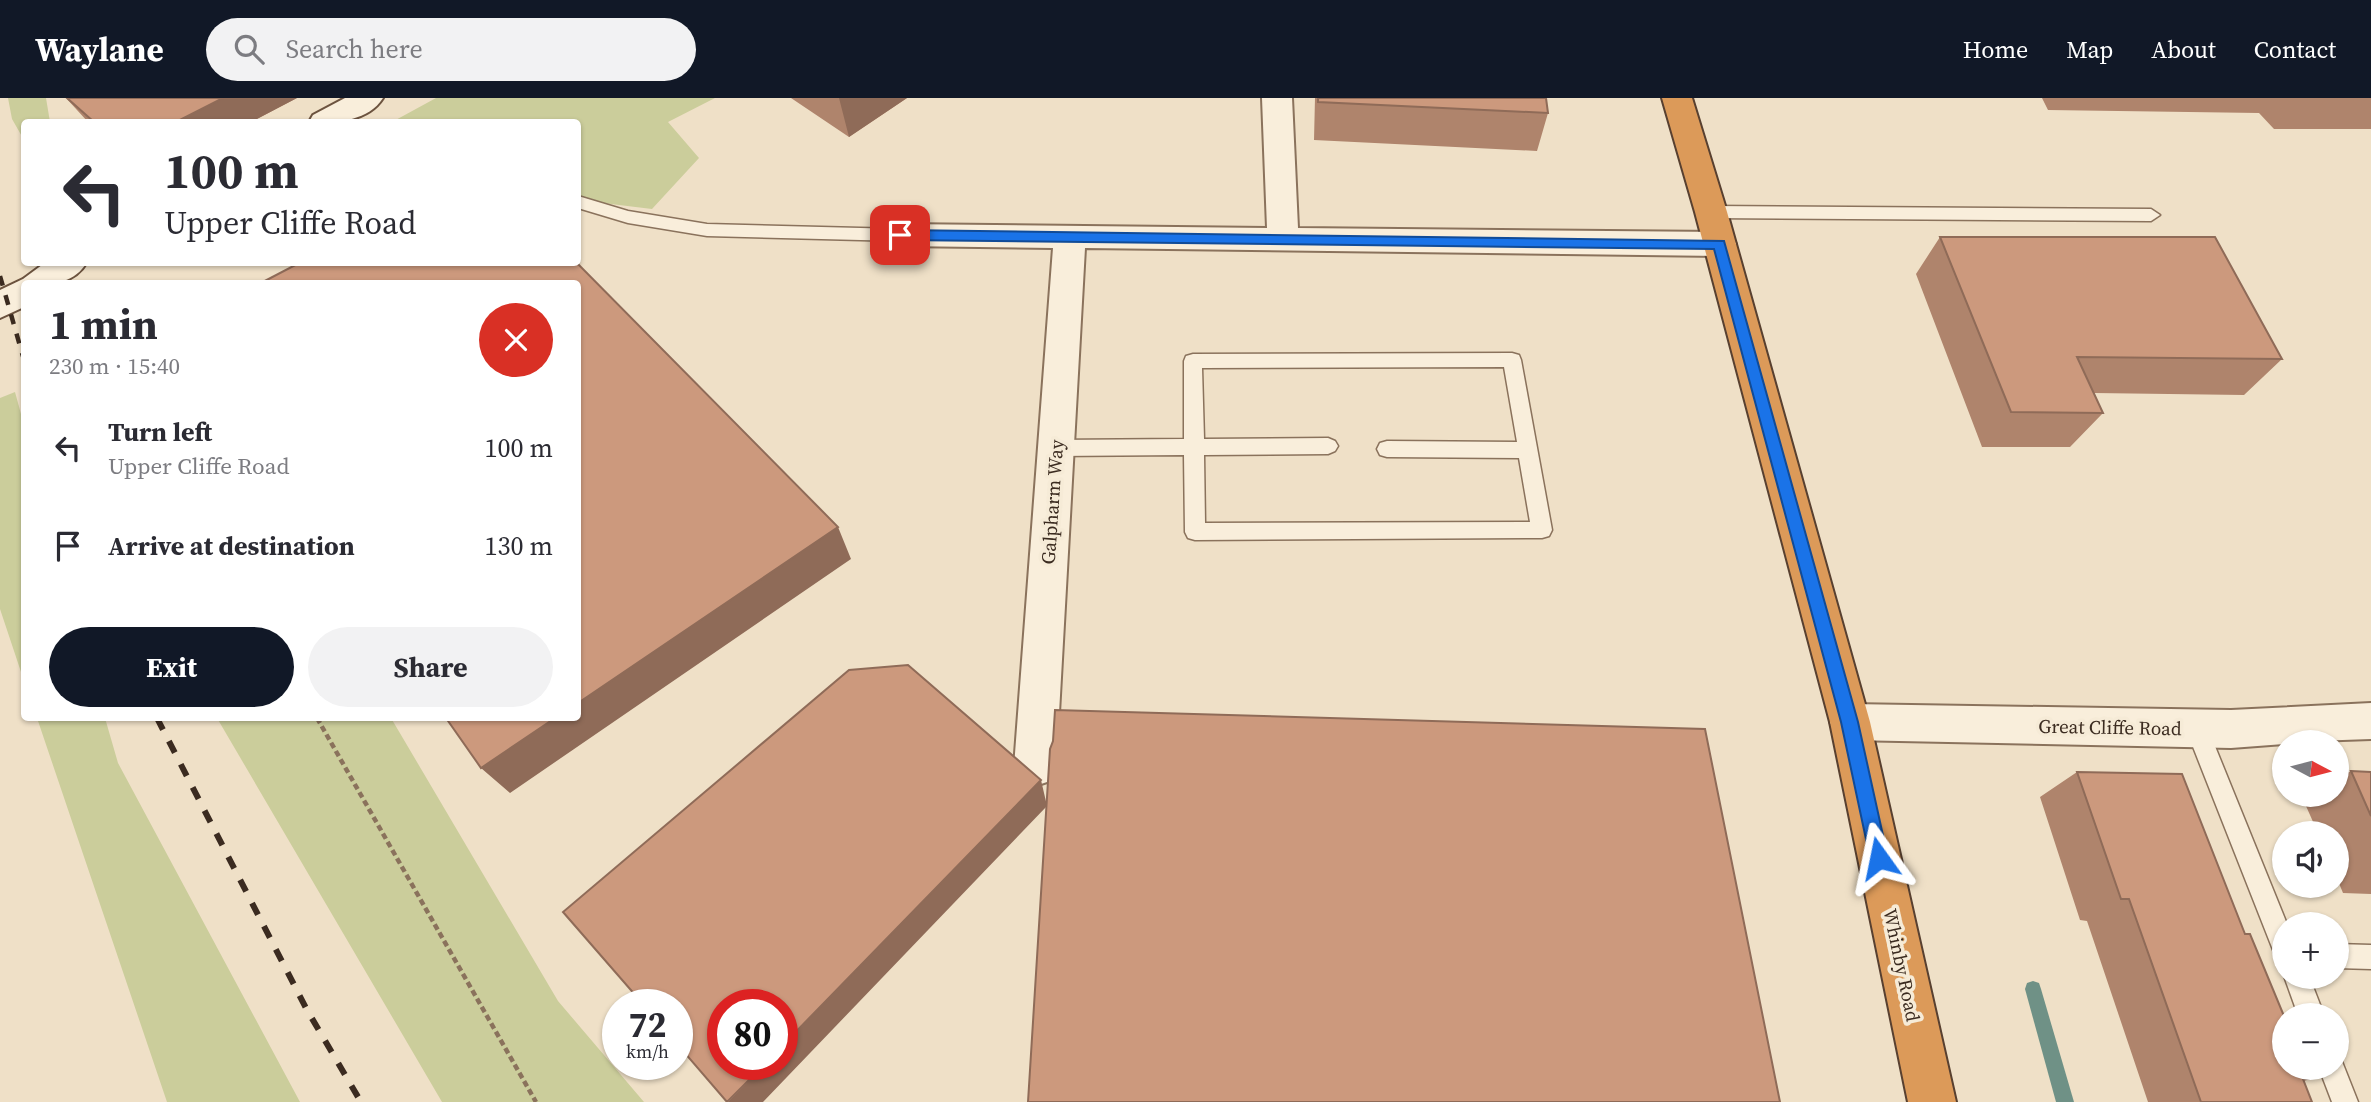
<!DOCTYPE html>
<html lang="en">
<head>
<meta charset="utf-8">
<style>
	:root { --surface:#fff; --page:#f2f2f3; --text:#2b2b33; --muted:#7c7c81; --accent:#111827 }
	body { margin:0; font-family:"Source Serif 4",serif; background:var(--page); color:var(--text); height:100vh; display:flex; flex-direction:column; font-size:26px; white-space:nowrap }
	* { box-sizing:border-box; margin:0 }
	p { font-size:23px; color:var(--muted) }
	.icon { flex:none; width:38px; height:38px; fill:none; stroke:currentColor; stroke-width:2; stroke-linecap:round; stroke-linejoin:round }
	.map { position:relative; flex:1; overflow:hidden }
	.side { position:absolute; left:21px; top:182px; width:560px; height:441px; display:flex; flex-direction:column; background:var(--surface); border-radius:7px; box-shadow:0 2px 5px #0004 }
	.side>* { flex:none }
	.banner { position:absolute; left:21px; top:21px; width:560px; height:147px; border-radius:7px; box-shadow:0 2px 5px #0004; background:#fff; color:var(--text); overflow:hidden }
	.needle { width:46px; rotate:97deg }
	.controls { position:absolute; left:2272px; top:632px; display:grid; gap:14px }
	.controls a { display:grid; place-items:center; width:77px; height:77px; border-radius:50%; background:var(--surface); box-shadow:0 2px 5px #0004; font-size:35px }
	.speed { position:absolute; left:602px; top:891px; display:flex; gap:14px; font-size:35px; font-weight:700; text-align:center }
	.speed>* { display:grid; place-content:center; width:91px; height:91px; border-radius:50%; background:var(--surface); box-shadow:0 2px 5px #0004; line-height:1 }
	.speed small { font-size:18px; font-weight:400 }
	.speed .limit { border:10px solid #d22; background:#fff; color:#111 }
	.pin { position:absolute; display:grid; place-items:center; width:60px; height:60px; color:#fff; margin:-30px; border-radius:14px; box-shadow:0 4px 10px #0006 }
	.me { position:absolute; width:77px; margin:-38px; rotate:348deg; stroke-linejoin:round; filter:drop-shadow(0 0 5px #0008) }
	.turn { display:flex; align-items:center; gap:24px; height:147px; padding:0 28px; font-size:32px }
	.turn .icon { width:91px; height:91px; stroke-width:2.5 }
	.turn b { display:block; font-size:49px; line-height:60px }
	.round { display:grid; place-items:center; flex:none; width:74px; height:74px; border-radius:37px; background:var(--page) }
	.overview { display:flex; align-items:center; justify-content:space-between; height:119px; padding:0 28px }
	h1 { font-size:42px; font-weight:700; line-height:52px }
	.cta { display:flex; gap:14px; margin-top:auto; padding:14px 28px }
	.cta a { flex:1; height:80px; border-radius:42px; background:var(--accent); color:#fff; font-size:28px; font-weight:700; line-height:80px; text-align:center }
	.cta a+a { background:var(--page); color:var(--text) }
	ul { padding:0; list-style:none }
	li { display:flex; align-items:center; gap:21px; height:98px; padding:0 28px }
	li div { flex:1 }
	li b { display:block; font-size:26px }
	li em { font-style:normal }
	header { display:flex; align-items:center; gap:42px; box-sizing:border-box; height:98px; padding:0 35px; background:var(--accent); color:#fff }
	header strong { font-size:33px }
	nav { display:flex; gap:38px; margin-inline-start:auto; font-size:24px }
	.search { width:490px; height:63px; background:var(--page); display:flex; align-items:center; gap:18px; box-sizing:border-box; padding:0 24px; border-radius:38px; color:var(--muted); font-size:26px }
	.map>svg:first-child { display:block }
	.green { fill:#cbcd9b }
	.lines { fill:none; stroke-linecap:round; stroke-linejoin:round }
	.stream { fill:#6f9186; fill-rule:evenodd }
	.lane-casing { stroke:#8a725c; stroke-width:3 }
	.street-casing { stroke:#8a725c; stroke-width:4 }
	.secondary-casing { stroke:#6c533f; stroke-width:4 }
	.highway-casing { stroke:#584030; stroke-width:4 }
	.path { stroke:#8a725c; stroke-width:4.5; stroke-dasharray:6 3.5; stroke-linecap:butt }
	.lane { fill:#f9eedb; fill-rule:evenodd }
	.street { fill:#f9eedb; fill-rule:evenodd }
	.secondary { fill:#f9eedb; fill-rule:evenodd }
	.highway { fill:#dc9a59; fill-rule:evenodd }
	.rail-far1 { stroke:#3b2b20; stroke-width:4.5; stroke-dasharray:10 10; stroke-linecap:butt }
	.rail { stroke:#3b2b20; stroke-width:6; stroke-dasharray:13 13; stroke-linecap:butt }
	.wall { fill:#af846c }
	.shaded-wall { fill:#8f6b58 }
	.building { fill:#cc997d; stroke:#8f6b58; stroke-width:2 }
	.route { fill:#1a73e8; stroke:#114b97; stroke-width:2 }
	.labels { text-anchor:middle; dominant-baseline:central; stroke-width:7; stroke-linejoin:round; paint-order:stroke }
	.street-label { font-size:19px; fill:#3b2b20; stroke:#f6ebd7 }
</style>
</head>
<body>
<header>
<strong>Waylane</strong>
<div class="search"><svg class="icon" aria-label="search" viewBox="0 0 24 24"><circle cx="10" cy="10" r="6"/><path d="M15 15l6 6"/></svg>Search here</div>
<nav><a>Home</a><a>Map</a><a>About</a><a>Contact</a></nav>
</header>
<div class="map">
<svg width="2371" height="1004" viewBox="0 0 2371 1004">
	<rect width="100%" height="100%" fill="#efe0c7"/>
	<path class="green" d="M8,0h38l4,24h-26v18l-12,-21z
		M436,0h279l-47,24 31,36 -47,51 -74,-9v-78h-186z
		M15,294l9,33v256l-24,-72v-211z
		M37,620h68l13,45 182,339h-133z
		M217,620h174l167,283 86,101h-202z"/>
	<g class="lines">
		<path class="stream" d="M2033,883l6,2 2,6 33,113h-18l-31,-113 2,-6z"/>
		<defs>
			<path id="lane" d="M578,98l50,15 79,13 193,5 6,2 3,4 -3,4 -6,2 -193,-5 -79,-13 -50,-15z
				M1711,108l440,3 9,6 -9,6 -440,-3 -9,-6z
				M1512,255l7,2 2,5 31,170 -3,6 -7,2 -347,2 -7,-2 -3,-6 -1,-77 -129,1 -7,-2 -3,-6 3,-6 7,-2 129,-1v-78l2,-5 7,-2zM1504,269l13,75 -130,-1 -7,2 -3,6 3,6 7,2 132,1 11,64 -325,1 -1,-68 124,-1 7,-3 3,-5 -3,-5 -7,-3 -124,1 -2,-71z
				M2197,621l8,3 3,7 79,195h-3v34l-9,-3 -89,-226 3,-7z
				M2336,846l35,1v24l-35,-1z
				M2284,878h25l15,39h-26z
				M2336,959l5,2 17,43h-26l-13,-34h17z"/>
			<path id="street" d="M1262,0h30l6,130 422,4 11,4 5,8 -5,8 -11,4 -635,-8 -29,519 -6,14 -15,5 -15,-5 -6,-14 39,-519 -153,-2 -11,-3 -5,-8 5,-8 11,-3 367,4z
				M2371,605v36l-87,3v2l-53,4 -381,-8 -14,-5 -6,-13 6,-13 14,-5 381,6z"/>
			<path id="secondary" d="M345,0h38c-16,25 -48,24 -74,24l4,-7z
				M46,164h41c-14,24 -38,22 -63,22v23l-24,11v-28l23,-11z"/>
			<path id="highway" d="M1662,0h30l35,114 143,510 86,380h-48l-78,-380 -135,-510z"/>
		</defs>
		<use href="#lane" class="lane-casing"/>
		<use href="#street" class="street-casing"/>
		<use href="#secondary" class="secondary-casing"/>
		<use href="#highway" class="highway-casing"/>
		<path class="path" d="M317,620l219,384"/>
		<use href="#lane" class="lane"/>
		<use href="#street" class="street"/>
		<use href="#secondary" class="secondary"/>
		<use href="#highway" class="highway"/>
		<path class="rail-far1" d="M0,178l24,84"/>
		<path class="rail" d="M157,620l150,292 54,92"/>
	</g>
	<path class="wall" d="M66,0h231l-46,24h-163z
		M791,0h116l-58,39z
		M1315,0h231l2,15 -11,38 -223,-11z
		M2042,0h329v31h-97l-15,-16 -211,-3z
		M1940,139l342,122 -38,36 -150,-2 9,20 -33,34h-88l-66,-173z
		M2351,673l20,1v122l-28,-1 -7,-17v-43h-18l-16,-36 5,-3h29v-15z
		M2077,674l168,162 65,145 -6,2 8,21h-164l-61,-181 -7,-1 -40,-123z"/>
	<path class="shaded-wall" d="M223,0h74l-46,24h-75z
		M839,0h68l-58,39z
		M838,429l13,32 -341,234 -29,-25 74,-50h23v-15z
		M1041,682l6,26 -284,296h-35l37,-38h17v-18z"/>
	<path class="building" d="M67,0h156l-47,24h-82z
		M1318,0h228l2,15 -230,-11z
		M1940,139h275l67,122 -205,-2 26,56 -92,-1z
		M301,164h275l262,265 -260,176v-419h-319z
		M908,567l133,115 -259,266v-42h-59v60h42l-38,38 -50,-58v-40h-34l-80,-92 286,-242z
		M1055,612l650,19 75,373h-752l22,-353 3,-8z
		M446,620h109l-74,50z
		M2351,673l20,1v44z
		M2077,674l105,2 63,160h5l34,82v52h21l5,11h-7l9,23h-111l-72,-203h-8z"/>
	<path class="route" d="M900,132l824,11 134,481 30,136 -3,6 -6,2 -6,-2 -3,-6 -29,-136 -127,-473 -814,-9 -6,-5z"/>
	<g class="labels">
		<g class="street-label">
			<text transform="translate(1052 404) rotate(-86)">Galpharm Way</text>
			<text transform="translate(2110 629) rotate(1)">Great Cliffe Road</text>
			<text transform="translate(1902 867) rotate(78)">Whinby Road</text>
		</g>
	</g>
</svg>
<div class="controls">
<a><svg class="needle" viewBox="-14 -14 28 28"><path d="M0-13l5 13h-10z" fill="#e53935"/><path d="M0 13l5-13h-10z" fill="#7c7c81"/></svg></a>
<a><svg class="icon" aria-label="sound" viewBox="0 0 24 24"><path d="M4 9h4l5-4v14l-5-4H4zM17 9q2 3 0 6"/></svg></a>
<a>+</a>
<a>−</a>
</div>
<div class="speed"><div>72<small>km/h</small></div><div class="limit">80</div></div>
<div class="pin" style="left:900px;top:137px;background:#d93025"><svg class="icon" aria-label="arrive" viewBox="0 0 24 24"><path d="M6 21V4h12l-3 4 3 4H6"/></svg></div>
<svg class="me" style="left:1879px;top:760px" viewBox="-20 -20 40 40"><path d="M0-17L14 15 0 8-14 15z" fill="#1a73e8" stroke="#fff" stroke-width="4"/></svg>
<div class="banner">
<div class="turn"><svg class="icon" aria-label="left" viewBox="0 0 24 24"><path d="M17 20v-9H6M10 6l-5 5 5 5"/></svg><div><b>100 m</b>Upper Cliffe Road</div></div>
</div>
<section class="side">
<div class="overview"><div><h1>1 min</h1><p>230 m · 15:40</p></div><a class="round" style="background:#d93025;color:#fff"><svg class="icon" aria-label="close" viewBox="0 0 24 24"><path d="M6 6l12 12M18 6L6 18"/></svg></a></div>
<ul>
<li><svg class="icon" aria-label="left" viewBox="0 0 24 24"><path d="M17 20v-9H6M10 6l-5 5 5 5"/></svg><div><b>Turn left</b><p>Upper Cliffe Road</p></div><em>100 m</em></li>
<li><svg class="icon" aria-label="arrive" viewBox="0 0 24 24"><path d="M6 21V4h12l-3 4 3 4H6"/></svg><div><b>Arrive at destination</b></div><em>130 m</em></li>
</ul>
<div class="cta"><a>Exit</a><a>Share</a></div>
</section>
</div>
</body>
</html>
